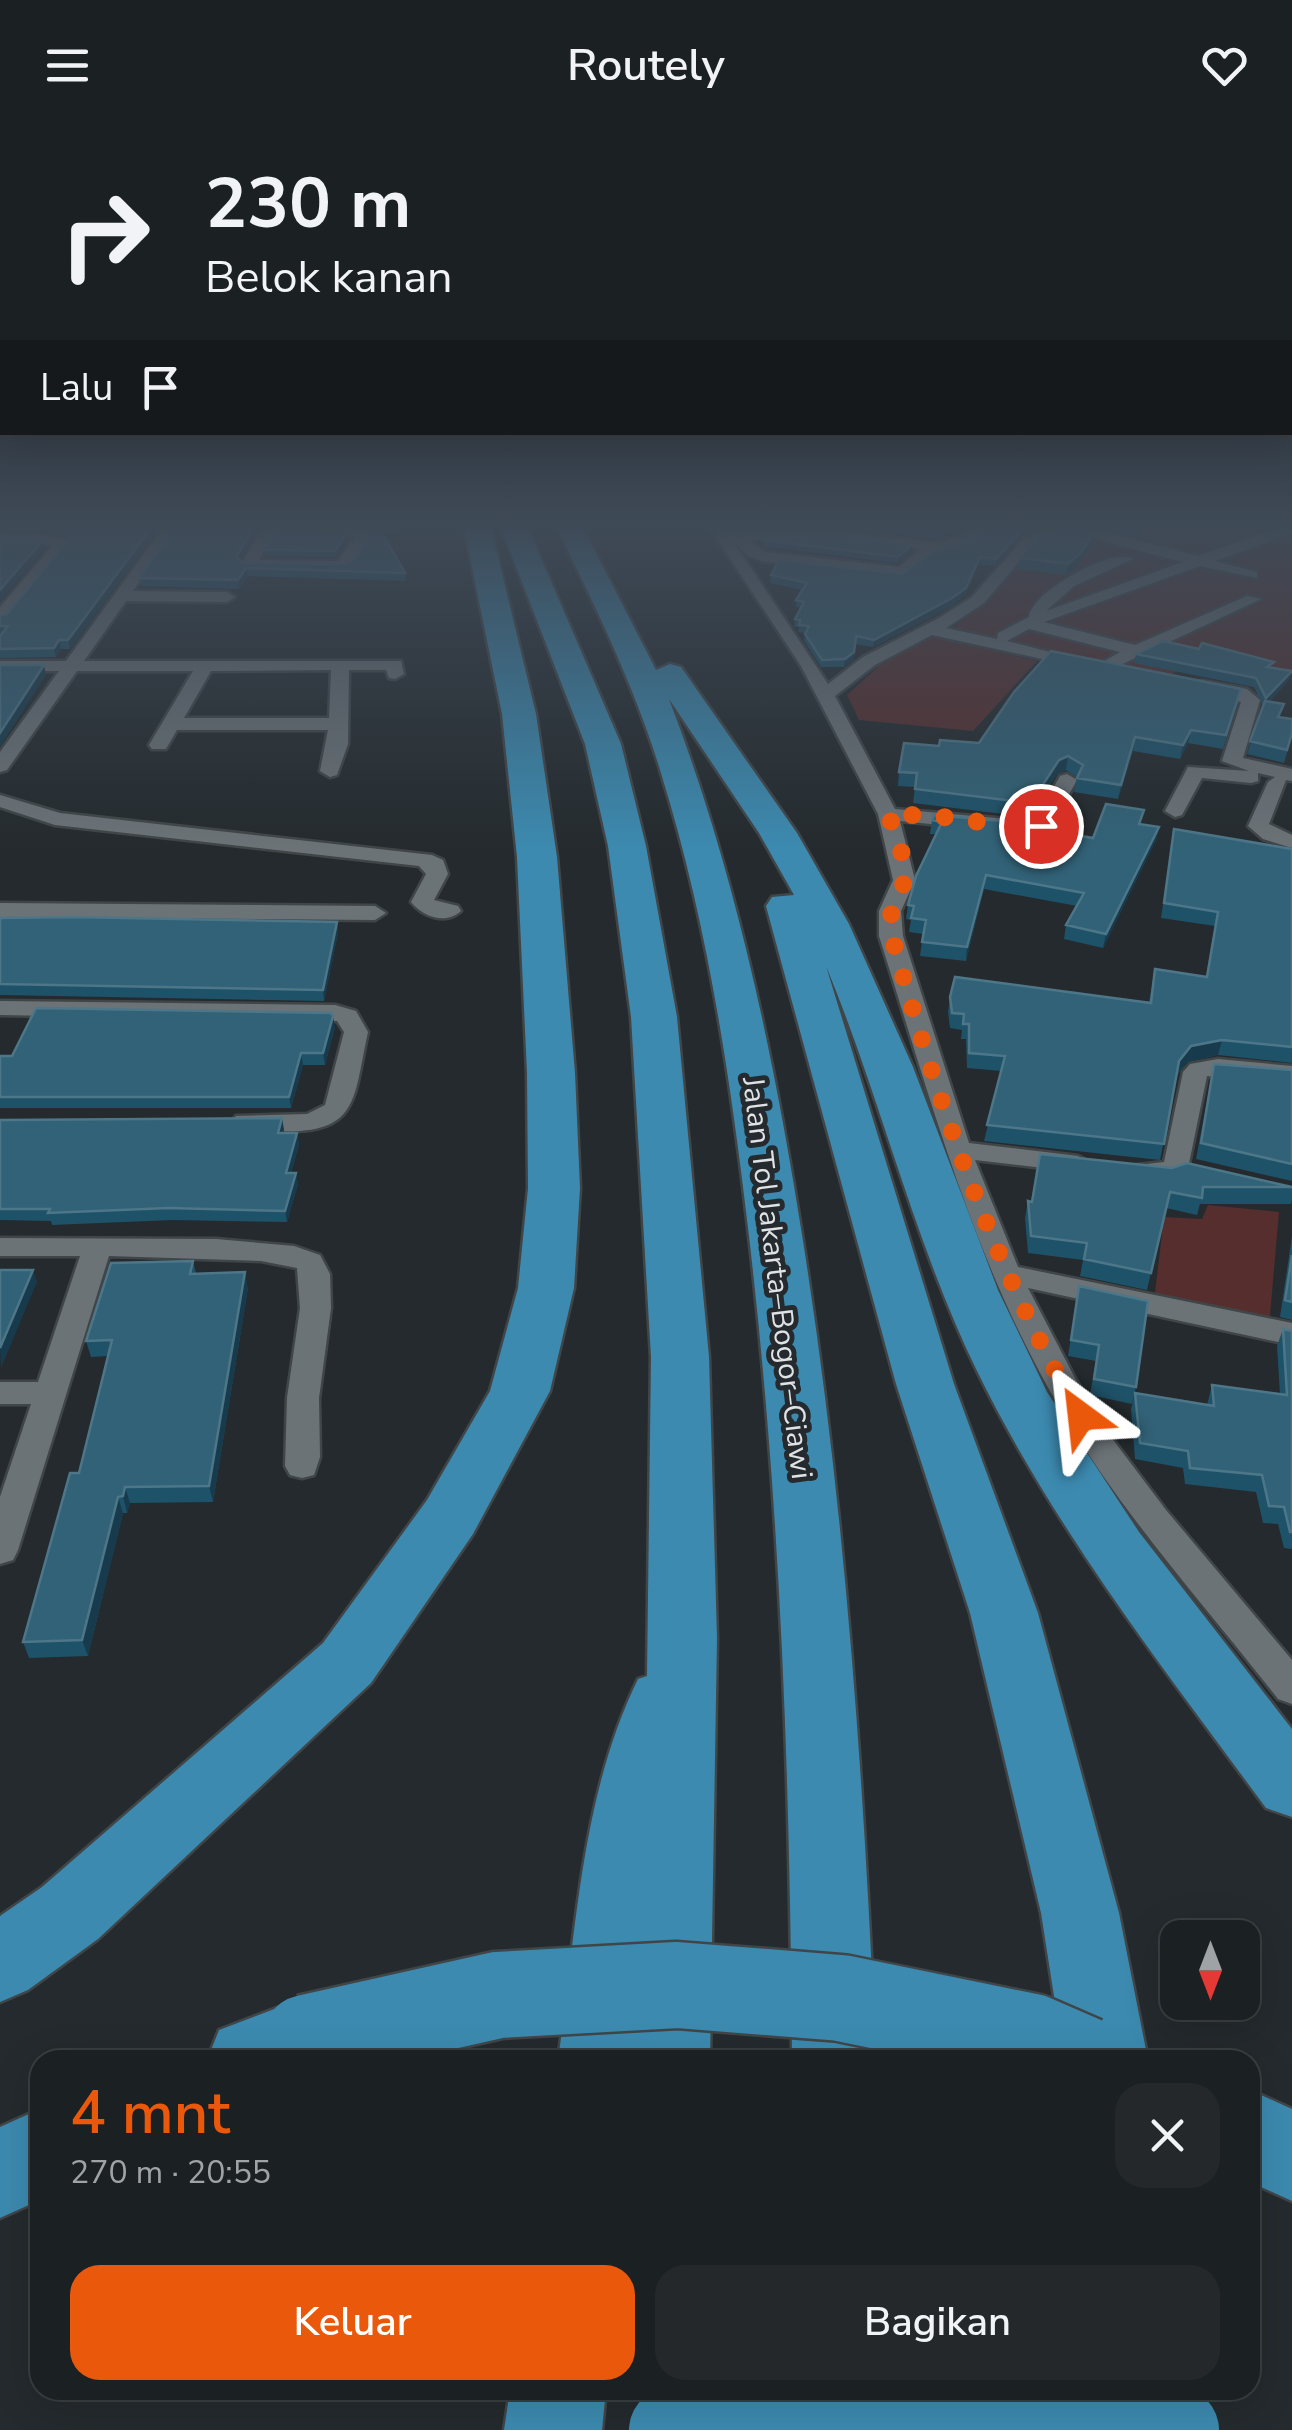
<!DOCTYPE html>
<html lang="id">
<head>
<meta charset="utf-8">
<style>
	:root { --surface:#1b2022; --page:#24282a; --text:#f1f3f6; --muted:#a0a3a5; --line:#393e40; --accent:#ea580c }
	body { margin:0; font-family:"Nunito Sans",sans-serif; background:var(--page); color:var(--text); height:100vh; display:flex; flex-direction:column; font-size:38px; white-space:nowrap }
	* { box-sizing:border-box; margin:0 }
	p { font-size:32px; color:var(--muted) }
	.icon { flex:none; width:55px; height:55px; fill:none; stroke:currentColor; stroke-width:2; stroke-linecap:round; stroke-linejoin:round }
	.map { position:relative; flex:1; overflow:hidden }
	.drawer { position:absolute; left:30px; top:1920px; width:1230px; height:350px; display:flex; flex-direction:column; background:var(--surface); border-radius:30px; box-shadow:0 10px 40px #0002,0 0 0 2px var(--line) }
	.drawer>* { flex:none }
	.top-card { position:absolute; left:0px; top:0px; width:1292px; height:305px; box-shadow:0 10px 40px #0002,0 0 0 2px var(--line); background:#1b2022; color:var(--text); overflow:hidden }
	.needle { width:65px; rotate:180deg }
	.tools { position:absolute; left:1160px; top:1790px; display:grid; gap:20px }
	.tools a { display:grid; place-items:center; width:100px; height:100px; border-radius:20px; background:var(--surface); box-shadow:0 10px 40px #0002,0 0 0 2px var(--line); font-size:50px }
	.pin { position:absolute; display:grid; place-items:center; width:85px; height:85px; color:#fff; margin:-42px; border:5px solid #fff; border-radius:50%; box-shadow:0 2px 10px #0007 }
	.me { position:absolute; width:110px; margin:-55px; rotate:330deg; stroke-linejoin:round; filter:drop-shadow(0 0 8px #0008) }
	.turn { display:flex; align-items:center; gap:35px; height:210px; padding:0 40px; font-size:45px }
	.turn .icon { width:130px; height:130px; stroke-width:2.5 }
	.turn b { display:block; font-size:70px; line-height:85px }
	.then { display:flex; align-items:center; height:95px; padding:0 40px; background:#0003; gap:20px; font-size:38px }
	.round { display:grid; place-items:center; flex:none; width:105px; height:105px; border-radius:30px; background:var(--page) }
	.headline { display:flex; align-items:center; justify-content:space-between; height:170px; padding:0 40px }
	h1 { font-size:60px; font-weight:600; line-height:75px; color:var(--accent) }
	.button { display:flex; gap:20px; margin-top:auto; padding:20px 40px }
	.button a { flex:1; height:115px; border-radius:30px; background:var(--accent); color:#fff; font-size:40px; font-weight:600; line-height:115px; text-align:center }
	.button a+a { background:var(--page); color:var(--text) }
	header { display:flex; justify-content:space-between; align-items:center; height:130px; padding:0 40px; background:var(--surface); font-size:45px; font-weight:600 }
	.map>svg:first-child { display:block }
	.green { fill:#562e2d }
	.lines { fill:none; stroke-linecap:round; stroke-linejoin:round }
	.minor-casing { stroke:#404547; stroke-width:5 }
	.motorway-casing { stroke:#404547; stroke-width:5 }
	.minor { fill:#6c7377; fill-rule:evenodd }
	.motorway { fill:#3c8ab0; fill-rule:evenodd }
	.motorway-bridge-casing { stroke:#404547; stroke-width:91; stroke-linecap:butt }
	.motorway-bridge { stroke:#3c8ab0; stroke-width:86 }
	.wall { fill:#1e5269 }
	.shaded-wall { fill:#173b4c }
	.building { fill:#326277; stroke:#4d7688; stroke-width:2.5 }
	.route { stroke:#ea580c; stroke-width:18; stroke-dasharray:0 32.4 }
	.labels { text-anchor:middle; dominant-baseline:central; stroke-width:10; stroke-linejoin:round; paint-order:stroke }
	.street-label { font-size:30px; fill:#dfe3e5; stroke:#242a2d }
</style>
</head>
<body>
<header><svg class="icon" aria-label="menu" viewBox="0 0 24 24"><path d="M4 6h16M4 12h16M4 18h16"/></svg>Routely<svg class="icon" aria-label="heart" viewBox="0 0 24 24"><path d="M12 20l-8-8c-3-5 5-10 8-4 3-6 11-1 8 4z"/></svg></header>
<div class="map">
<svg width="1292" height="2300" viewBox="0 0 1292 2300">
	<rect width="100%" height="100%" fill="#242a2d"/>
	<path class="green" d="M1091,398h13l-3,7 35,4 5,-7 -24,-4h175v145l-90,-27 -32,31 -218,-48 39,-35 31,-36 29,-22z
		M930,505l107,26 -64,70 -114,-11 -12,-25 35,-32z
		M1208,1075l71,7 -10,115 -115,-26 10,-84 38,2z"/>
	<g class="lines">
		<defs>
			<path id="minor" d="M163,398h14l-44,63 94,1 8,5 -8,5 -101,-1 -42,60h317l3,13 -9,5 -6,-1 -3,-8h-37l-1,74 -11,31 -7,2 -10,-6 8,-41h-151l-11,19h-14l-3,-4 44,-74h-116l-70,99 -7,2v-20l59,-81h-59v-10h66zM331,540l-2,48h-145l27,-47z
				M262,398h137l-29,8 -18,30 -6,3 -102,-1 -3,-3zM272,405l83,1 -17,25 -79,-1z
				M710,398h14l4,5 7,-3 98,1 109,12 31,-15h18l-29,18 -30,9 -30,22 -140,-16 -15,-6 -14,-14 95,143 35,-27 76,-39 33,-21 53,-60 32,-9h32l109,28 80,-28h14v5l-77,28 42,11v6l-57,-12 -156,56 91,23 112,-49 14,3 -143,67 -15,-4 17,-10 -91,-23 -22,12 90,23 -9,5 -156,-34 -57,30 -40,31 60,113 135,12 7,-4 23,-41 7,-2 10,6 -25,45 -18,9 -134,-13 15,59 -14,31 2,25 66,207 109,13 14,8 -14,8 -103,-12 43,107 274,56v22l-264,-57 48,92 38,61 52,69 126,150v44l-14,-5c-71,-91 -150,-178 -210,-277 -94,-155 -135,-316 -189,-486v-25l14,-31 -15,-66 -77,-148zM1073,403l110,29 -137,49 28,-25 59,-27c-19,-13 -102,33 -104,58l-31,16 -1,6 -51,-11 38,-25 51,-60zM833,409l88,10 -22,18 -134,-15 -16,-12z
				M0,404l51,1 20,8 -65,78 -6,1v-15l53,-62 -53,-3z
				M1202,551l45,8 13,11 -17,58 49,11v12l-6,-1 -17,44 23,11v13l-29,-9 -15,-13 20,-44 7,-5 -17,-4v8l-7,2 -49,-5 -20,37 -7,2 -10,-6 23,-44 61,4 -27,-10 19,-59 -45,-12v-8z
				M0,665l60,18 372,42 11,5 5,14 -14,26 24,6 3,5c-15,14 -38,6 -50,-9l15,-28 -7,-8 -364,-41 -55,-18z
				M0,773l375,3 11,7 -11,7 -375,-3z
				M0,871l335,4 21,6 12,21c-15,67 -8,103 -92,99 -15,0 -34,3 -44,-9l4,-6 71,-2 18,-9 19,-73 -7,-11 -337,-6z
				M1218,929l74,7v16l-85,-6 -20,97 -27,9 -31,-4 -4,-6 4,-6 35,-4 19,-90 7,-8z
				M0,1108l216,1 78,7 26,9 10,19 1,34 -12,90 1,59 -6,18 -12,3 -12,-3 -5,-9 2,-68 13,-90 -3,-40 -36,-7 -152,-5 -91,294 -5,10 -13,4v-67l31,-93h-31v-22h38l42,-126h-80z"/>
			<path id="motorway" d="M464,398h27l45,186 21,143 18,216 5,115 -6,100 -24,103 -77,143 -102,149 -273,256 -70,51 -28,12v-86l42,-29 281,-244 104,-143 63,-109 28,-103 10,-100 -1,-115 -10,-216 -15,-143z
				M501,398h27l93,216 25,102 31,171 32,340 8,281 -7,422h-152c18,-127 23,-265 80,-381l9,-3 4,-319 -20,-340 -23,-171 -23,-102z
				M557,398h26l73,142 14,-6 11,3 116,166 52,91 64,143 85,223 49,102 92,140 153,197v88l-26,-9c-103,-140 -212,-280 -289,-437 -63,-129 -96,-272 -151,-405l128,418 84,229 81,300 29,147h-84l-23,-147 -71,-300 -74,-229 -130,-478 6,-9 22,-2 -35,-62 -90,-134c67,175 105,357 134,542 43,272 61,544 73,819h-84c-2,-279 -11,-555 -44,-832 -18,-153 -41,-307 -87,-455 -26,-86 -65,-165 -104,-245z
				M306,1867l29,12 13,29 -10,22h-131l12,-30z
				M1250,1960l42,19v92l-42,-19z
				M40,1979v91l-40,18v-91z
				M510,2260h96l-4,40h-98z"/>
		</defs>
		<use href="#minor" class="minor-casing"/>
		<use href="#motorway" class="motorway-casing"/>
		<use href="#minor" class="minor"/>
		<use href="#motorway" class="motorway"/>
		<defs>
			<path id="motorway-bridge" d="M306,1908l192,-43 179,-10 164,13 191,39 53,23
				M672,2300l22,-7 201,-26 153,6 128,27"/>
		</defs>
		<use href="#motorway-bridge" class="motorway-bridge-casing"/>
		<use href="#motorway-bridge" class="motorway-bridge"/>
	</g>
	<path class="wall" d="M0,398h158l-88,121h-9l-5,8 -56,1v-43l7,-1 61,-75 -17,-8h-51z
		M839,398h126l-24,11z
		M1103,398h41l-6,9z
		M1095,402l-2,10 -14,23 -13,10 -48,-6 2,-11z
		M347,403l1,7 -12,17 -71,-1 -1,-6z
		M1024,403l-29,33 -15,-2 -15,31 -13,11 -79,41 -18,-3 -1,15 -10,8h-23l-17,-26 1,-8 -7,-1 1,-5h-5l1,-8 6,-11 -5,-1v-7l7,-10 -33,-7 1,-8 131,-1 63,-32z
		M763,410l149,12 -14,11 -135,-17z
		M240,431l3,2 162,10 1,8 -158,-5 -9,13 -98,-3 -2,-8z
		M1136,524l137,14 16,12 -20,22 23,33 -8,28 -37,-9 16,-49 -9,-18 -120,-24z
		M1238,572l-15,47 -35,-6 -8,16 -47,-8 -15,48 -44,-7 3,-15 -11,-7 -9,4 -28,43 -116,-14 2,-16 -17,-1 1,-14 40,-26 40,-3z
		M932,690l110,9 51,9 48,-14 18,3 -3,13 -53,108 -39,-9 2,-14 11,-19 -93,-17 -18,72 -46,-5 3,-22 -14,-2 2,-12 -5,-1 2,-14 28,-71h-6z
		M1174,699l118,20v214l-74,-8 -31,7 -10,13 -17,85 -176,-19 17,-70 -34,-3 -1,-29h-5l1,-9 -12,-2 -2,-16 2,-15 199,5 6,-33 51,7 9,-50 -54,-8z
		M0,788l337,4 1,11 -14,68 -324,-6z
		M335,897l-10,38h-22l-12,43h-291v-52z
		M1214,934l78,6v111l-96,-22z
		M282,988l2,15h13l2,12 -8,28 7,11 -11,38 -115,-2 -120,5 -1,-4 -51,-1v-100z
		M1040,1024l252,32v14l-1,4h-91l-3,11 -31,-7 -19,82 -67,-14 3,-16 -55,-7 -3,-35 3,-17 4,1z
		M1292,1106v84l-12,-3z
		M193,1131l3,12 52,15 -35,214 -83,1 -3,10h-4l-35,143 -59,2 -6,-16 56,-169 29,-117 -17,1 -5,-16z
		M1079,1156l57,101 -4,17 -42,-9 6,-34 -28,-5z
		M1283,1199l9,2v218l-8,-1 -6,-24 -15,-1 -7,-31 -71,-8 -2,-16 -48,-9 -4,-50 4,-16 72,12 5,-20 68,9 -3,-48z"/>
	<path class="shaded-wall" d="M151,398h7l-88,121 -2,-9z
		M254,398h6l-23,38 -1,-9z
		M951,398h14l-24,11 1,-7z
		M1024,398h20l-20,5 -29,33 1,-7z
		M1095,402l-2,10 -14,23 -13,10 2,-11z
		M347,403l1,7 -12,17 -1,-6z
		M43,410l2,8 -45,53v-11z
		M912,415v7l-14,11v-6z
		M980,427v7l-15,31 -13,11 -79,41 1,-7z
		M246,438l2,8 -9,13 -1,-9z
		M59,510l2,9 -5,8 -2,-9z
		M854,522v7l-10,8 1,-8z
		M44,535l2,10 -46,72v-14z
		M1292,541l-3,9 -25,27 2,-9z
		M1191,600l-3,13 -8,16 3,-14z
		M1135,607l-2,14 -15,48 3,-14z
		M1068,626l-2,14 -9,4 -28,43 2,-14 28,-43z
		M1159,697l-3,13 -53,108 3,-14z
		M986,745l-2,14 -18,72 1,-14z
		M337,792l1,11 -14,68 -1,-11z
		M333,886l2,11 -10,38 -2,-12z
		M1222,910l-4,15 -31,7 -12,14 4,-15 12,-15z
		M301,923l2,12 -12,43 -2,-11z
		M282,988l2,12 -4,15 -2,-12z
		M297,1003l2,12 -11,39 -2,-11z
		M296,1043l2,11 -11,38 -2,-11z
		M33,1140l4,12 -36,86 -1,-20z
		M245,1142l3,16 -35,214 -4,-16z
		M125,1357l5,16 -3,10 -4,-17z
		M118,1367l5,16 -35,143 -6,-16z"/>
	<path class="building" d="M60,398h91l-83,112h-9l-5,8 -54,1v-13l8,-10h-8v-11l7,-1 66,-80z
		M173,398h81l-18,29 7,6 102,1 9,-5 18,-28 8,-2 25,44 -159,-5 -8,12 -99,-2z
		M902,398h49l-9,4z
		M988,398h36l-28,31 -16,-2 -14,31 -14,10 -78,42 -18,-4 -2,16 -9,7 -23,1 -17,-26 4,-8 -10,-1 1,-5 -5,-1 9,-17 -8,-2 11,-17 -36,-8 8,-15 123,14 32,-23 31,-9z
		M1070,398h9l16,4 -15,22 -12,10 -48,-6 19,-22z
		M273,402l74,1 -12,18 -71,-1z
		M833,406l79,9 -14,12 -135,-17z
		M0,408l43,2 -43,50z
		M1163,511l36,8 3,-6 72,19 -7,5 25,4 -26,27 -10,-20 -120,-24z
		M1051,521l190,38 -15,46 -35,-5 -8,15 -48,-8 -14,48 -44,-7 6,-13 -15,-9 -9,4 -28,43 -116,-14 2,-16 -18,-1 5,-29 35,3 1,-6 39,3 35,-51z
		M0,535h44l-44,68z
		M1265,571l19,3 -6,13 14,2v14l-5,17 -37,-9z
		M1106,674l38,6 -5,14 20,3 -53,107 -40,-9 18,-32 -98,-18 -19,72 -45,-5 4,-22 -15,-2 3,-12 -6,-1 8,-29 26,-54 -10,-2 2,-5 102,9 7,-3 -2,8 52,9z
		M1174,699l118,20v198l-70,-7 -31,6 -12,15 -15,83 -177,-19 18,-69 -36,-3v-29h-6l1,-10 -12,-1 -2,-16 5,-20 196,26 4,-34 52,8 11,-65 -54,-9z
		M73,787l264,5 -14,68 -323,-6v-66z
		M36,878l295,5 2,3 -10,37h-22l-12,44h-289v-41h12z
		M1214,934l78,6v94l-91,-21z
		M282,988l-4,15h19l-11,40h10l-11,38 -116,-3 -121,5 2,-4h-50v-89z
		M1040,1024l132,14 15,-5 105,24h-89l-1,11 -32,-6 -19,81 -67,-14 3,-16 -56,-7 -3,-35 4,1z
		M1292,1125v47l-7,-2z
		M193,1131l-3,13 55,-2 -36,214 -84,1 -2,9 -5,1 -36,143 -59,2 47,-169h9l33,-133 -26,1 25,-78z
		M0,1140h33l-33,78z
		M1079,1156l69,15 -12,86 -42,-8 5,-34 -28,-5z
		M1283,1199l9,2v201h-2l-6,-25 -15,-1 -7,-31 -72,-7 -2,-17 -48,-8 -5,-50 79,13 -2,-21 75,10z"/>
	<linearGradient id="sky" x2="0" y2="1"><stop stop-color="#141719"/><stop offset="0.55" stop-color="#3f4a57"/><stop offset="1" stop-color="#3f4a57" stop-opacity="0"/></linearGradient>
	<rect width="1292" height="720" fill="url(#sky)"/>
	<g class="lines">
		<path class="route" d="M1041,696l-18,2 -87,-12 -48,-2c7,18 19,46 16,66 -3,23 -20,31 -12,57 46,166 101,330 189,479"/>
	</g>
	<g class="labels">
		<g class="street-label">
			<text transform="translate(777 1148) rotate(83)">Jalan Tol Jakarta–Bogor–Ciawi</text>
		</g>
	</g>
</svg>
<div class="tools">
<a><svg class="needle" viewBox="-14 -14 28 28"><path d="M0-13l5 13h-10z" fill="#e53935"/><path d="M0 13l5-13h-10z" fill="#a0a3a5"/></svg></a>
</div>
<div class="pin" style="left:1041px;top:696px;background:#d93025"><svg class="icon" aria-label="arrive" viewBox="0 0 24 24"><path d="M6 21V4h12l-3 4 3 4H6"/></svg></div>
<svg class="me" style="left:1081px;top:1286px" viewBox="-20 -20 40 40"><path d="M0-17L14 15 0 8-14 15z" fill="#ea580c" stroke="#fff" stroke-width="4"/></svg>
<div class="top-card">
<div class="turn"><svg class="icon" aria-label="right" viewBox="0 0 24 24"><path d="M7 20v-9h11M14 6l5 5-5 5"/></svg><div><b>230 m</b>Belok kanan</div></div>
<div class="then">Lalu<svg class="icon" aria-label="arrive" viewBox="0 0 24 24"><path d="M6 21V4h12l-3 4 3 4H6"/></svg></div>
</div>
<section class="drawer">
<div class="headline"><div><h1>4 mnt</h1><p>270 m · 20:55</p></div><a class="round"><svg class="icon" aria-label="close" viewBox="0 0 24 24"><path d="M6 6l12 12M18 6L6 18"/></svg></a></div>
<div class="button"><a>Keluar</a><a>Bagikan</a></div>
</section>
</div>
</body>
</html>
